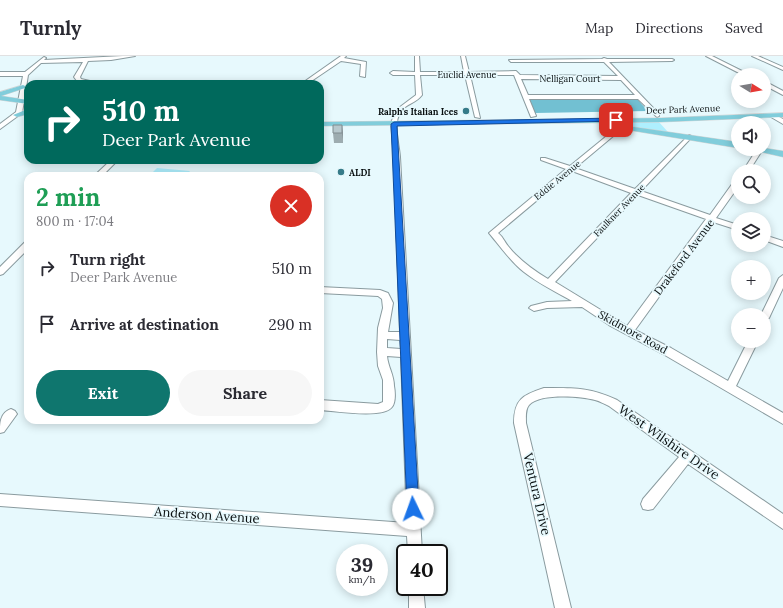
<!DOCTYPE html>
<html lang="en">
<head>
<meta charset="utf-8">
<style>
	:root { --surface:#fff; --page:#f7f7f7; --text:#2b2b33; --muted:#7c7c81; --line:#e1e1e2; --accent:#0f766e }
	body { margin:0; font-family:Lora,serif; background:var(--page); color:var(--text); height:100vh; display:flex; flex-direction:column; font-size:15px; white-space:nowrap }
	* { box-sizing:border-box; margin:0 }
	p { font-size:13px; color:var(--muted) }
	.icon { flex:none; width:22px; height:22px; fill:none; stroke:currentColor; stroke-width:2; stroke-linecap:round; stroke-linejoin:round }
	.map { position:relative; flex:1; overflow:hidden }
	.details { position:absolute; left:24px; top:116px; width:300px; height:252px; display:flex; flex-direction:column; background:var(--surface); border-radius:12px; box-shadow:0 2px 10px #0003 }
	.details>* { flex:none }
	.hud { position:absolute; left:24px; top:24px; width:300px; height:84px; border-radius:12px; box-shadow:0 2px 10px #0003; background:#00695c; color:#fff; overflow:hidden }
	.needle { width:26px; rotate:101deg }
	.buttons { position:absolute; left:731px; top:12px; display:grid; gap:8px }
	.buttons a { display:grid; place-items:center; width:40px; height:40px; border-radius:50%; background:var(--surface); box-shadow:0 2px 10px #0003; font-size:20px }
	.speed { position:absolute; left:336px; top:488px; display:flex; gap:8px; font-size:20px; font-weight:700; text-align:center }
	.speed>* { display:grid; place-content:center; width:52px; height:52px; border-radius:50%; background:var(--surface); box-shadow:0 2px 10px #0003; line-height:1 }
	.speed small { font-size:10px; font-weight:400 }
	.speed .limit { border:2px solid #111; border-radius:6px; background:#fff; color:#111 }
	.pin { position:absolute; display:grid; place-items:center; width:34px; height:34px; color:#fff; margin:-17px; border-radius:8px; box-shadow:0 2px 6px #0006 }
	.me { position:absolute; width:44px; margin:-22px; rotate:357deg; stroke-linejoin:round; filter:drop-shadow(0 0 3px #0008) }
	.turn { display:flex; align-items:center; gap:14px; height:84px; padding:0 12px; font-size:18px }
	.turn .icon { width:52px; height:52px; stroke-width:2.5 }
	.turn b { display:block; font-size:28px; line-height:34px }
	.round { display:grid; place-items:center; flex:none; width:42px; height:42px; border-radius:21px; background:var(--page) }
	.overview { display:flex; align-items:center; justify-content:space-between; height:68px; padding:0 12px }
	h1 { font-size:24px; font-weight:700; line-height:30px; color:#1e9e55 }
	.primary-button { display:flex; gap:8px; margin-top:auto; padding:8px 12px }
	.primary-button a { flex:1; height:46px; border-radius:24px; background:var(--accent); color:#fff; font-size:16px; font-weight:700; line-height:46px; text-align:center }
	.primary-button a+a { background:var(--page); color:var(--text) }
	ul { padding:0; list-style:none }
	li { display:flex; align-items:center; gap:12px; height:56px; padding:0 12px }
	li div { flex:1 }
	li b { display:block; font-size:15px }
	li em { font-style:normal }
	header { display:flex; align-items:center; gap:24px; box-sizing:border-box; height:56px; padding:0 20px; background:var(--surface); border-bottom:1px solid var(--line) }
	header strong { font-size:19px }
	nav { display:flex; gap:22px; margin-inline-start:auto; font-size:14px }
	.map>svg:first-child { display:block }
	.green { fill:#aeeffe }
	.forest { fill:#72c0d2 }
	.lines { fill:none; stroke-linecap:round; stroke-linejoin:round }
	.minor-casing { stroke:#8a9b9f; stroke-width:2 }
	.major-casing { stroke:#d3d4d4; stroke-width:1 }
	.minor { fill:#fff; fill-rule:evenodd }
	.major { fill:#81cddb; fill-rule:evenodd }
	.wall { fill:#9dacb0 }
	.shaded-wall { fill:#808c90 }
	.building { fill:#b7c8cd; stroke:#808c90 }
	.route { fill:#1a73e8; stroke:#114b97 }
	.poi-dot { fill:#367b89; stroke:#e7f9fd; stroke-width:1.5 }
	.labels { text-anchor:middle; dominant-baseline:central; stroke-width:3.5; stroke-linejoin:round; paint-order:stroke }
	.far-street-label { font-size:9px; fill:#090f10; stroke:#e7f9fd }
	.far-poi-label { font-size:9px; font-weight:bold; fill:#090f10; stroke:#e7f9fd; text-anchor:end }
	.street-label { font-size:11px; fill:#090f10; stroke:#e7f9fd }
	.near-street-label { font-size:13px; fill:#090f10; stroke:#e7f9fd }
</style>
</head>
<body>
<header>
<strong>Turnly</strong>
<nav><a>Map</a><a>Directions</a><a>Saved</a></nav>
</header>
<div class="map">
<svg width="783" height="552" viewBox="0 0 783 552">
	<rect width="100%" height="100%" fill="#e7f9fd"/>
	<path class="green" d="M658,65l10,11 -61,-8 -1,-2z
		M157,112l33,3 -4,5h-37z"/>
	<path class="forest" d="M529,42l108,1 11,12 -113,2z"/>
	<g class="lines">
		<defs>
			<path id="minor" d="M123,0h12l-24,4 -23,1 -8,16 1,2 22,5h-11l-15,-3 -3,-4 9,-15 -42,1 -13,12 -6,38 -22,16v-5l16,-12 7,-36h-23v-4h25l19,-15 2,1 -2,2z
				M341,0h5l-2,2 22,4 -1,15 -5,-1 1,-12 -20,-3 -34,23h-6z
				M415,0h4l1,16h44l-3,-16h4l4,16 47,-1 4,4 98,1 -14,-14h-93l-2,-2 93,-1 2,-1 3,1h65l2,1 -2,1 -63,1 50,52v2l-2,1 -19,-18h-109l7,17 -5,1 -17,-42h-44l10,43 -5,-1 -10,-42h-45l2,20c-5,7 -12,8 -18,13 -13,11 -5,34 -4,49l22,396h-14l-1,-17 -407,-30v-12l407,29 -6,-166 -14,-1c1,11 7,19 7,30 1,5 2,16 -2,21 -9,12 -57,4 -72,3v-10l58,4 5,-2v-22l-5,-14 -1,-14 1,-24 5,-20 -1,-9 -4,-3 -58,-3v-6l60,3 8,3 5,10 -5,29h12l-6,-175 -3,-34 5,-13 20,-15 -1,-20h-22l-3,-2 3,-2 22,1zM521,23l100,1 14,15h-107zM387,283l13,1 1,9 -14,-1z
				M706,0h6l38,19h-7z
				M752,0h6l25,11v3z
				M764,25l19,10v4l-19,-10z
				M771,59h4l8,4v5l-12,-7z
				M619,70l5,1 -49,41 60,21 54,-54 2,1v2l-50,53 69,24 25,-35h3v7l-22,31 22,7v5l-25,-8 -78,108 36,18 57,33 20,-40h10l-22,45 47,27v11l-120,-70 -54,-29 -27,-18 -35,1 -13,3 -5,-3 2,-2 16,-4 25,-1c-16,-9 -34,-18 -48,-29 -13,-10 -25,-27 -35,-39l77,-64 -25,-9v-2h4l25,8zM572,115l59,22 -83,86c-15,-9 -29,-19 -40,-33 -4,-5 -5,-9 -10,-13zM638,139l68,24 -79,107 -72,-44z
				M757,93h6l-14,22h-6z
				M111,104h7l-16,16h-8z
				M764,179l19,6v6l-19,-7z
				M28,185v8l-25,25 -3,1v-8l25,-25z
				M783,219v13l-14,30 -5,3v-6h-3l18,-37z
				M544,332c29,0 46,-1 73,12l166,114v15l-95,-65 -35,45 -5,1 -5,-1 -2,-5 2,-5 36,-42 -70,-51c-5,-2 -9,-5 -14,-6 -15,-4 -55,-7 -66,5 -4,5 -3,12 -3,18l45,185h-16l-41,-185c0,-24 9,-28 30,-35z
				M11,353l4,2 2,3 -13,18 -4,1c0,-10 0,-20 11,-24z
				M409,531h14l2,21h-16z"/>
			<path id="major" d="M23,29l2,1v2l-24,8 27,4v4l-28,-4v-8z
				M28,53v5l-11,3 -4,-2z
				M783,57v4l-122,5 -341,4v-4l341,-4z
				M613,68l125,18v6l-122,-20h-3z
				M764,92l19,3v6l-27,-6 -1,-2h9z"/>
		</defs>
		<use href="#minor" class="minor-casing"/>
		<use href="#major" class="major-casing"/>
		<use href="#minor" class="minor"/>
		<use href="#major" class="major"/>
	</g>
	<path class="wall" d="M342,69l1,18h-9l-1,-10z"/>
	<path class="shaded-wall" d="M342,69l1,9v9l-1,-10z"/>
	<path class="building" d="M333,69h9v8h-9z"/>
	<path class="route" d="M616,62l3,2 -1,1 -221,5 22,383 -2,4 -4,2 -4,-2 -2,-4 -16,-385 3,-2z"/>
	<g class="poi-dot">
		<circle cx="466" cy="55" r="4"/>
		<circle cx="341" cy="116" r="4"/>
	</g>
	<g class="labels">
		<g class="far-street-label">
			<text x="467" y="18">Euclid Avenue</text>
			<text x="570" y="22">Nelligan Court</text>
			<text transform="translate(683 53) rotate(-2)">Deer Park Avenue</text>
			<text transform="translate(557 124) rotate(-39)">Eddie Avenue</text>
			<text transform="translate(619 154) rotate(-46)">Faulkner Avenue</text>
		</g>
		<g class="far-poi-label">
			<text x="458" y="55">Ralph's Italian Ices</text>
			<text x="349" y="116" text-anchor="start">ALDI</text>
		</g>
		<g class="street-label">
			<text transform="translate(684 201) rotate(-53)">Drakeford Avenue</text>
			<text transform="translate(633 276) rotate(29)">Skidmore Road</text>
		</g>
		<g class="near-street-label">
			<text transform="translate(669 386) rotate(35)">West Wilshire Drive</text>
			<text transform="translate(537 438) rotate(77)">Ventura Drive</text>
			<text transform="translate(207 459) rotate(4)">Anderson Avenue</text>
		</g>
	</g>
</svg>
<div class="buttons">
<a><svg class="needle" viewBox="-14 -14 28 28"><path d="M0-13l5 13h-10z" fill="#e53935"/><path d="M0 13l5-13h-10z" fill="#7c7c81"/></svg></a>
<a><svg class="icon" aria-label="sound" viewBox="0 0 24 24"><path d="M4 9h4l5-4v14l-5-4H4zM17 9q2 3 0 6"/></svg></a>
<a><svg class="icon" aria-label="search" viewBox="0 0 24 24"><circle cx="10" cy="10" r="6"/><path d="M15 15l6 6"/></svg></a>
<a><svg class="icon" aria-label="layers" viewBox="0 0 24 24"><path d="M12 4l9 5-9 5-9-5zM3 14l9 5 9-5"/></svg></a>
<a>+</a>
<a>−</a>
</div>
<div class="speed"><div>39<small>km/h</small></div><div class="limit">40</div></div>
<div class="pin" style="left:616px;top:64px;background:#d93025"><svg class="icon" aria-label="arrive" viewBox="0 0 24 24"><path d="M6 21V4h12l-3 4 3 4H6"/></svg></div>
<svg class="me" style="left:413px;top:453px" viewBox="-20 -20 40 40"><circle r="19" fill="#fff"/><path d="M0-13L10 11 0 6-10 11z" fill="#1a73e8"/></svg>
<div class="hud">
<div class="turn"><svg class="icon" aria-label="right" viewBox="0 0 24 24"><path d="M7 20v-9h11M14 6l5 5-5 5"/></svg><div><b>510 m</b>Deer Park Avenue</div></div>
</div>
<section class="details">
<div class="overview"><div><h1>2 min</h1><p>800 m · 17:04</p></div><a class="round" style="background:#d93025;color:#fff"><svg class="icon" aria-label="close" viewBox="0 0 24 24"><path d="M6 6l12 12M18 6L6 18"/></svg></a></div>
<ul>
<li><svg class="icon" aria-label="right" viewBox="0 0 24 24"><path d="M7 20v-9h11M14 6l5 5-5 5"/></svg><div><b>Turn right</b><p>Deer Park Avenue</p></div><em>510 m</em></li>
<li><svg class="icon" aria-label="arrive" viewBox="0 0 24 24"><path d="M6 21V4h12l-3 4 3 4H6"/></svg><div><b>Arrive at destination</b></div><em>290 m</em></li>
</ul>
<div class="primary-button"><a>Exit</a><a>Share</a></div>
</section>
</div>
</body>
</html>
